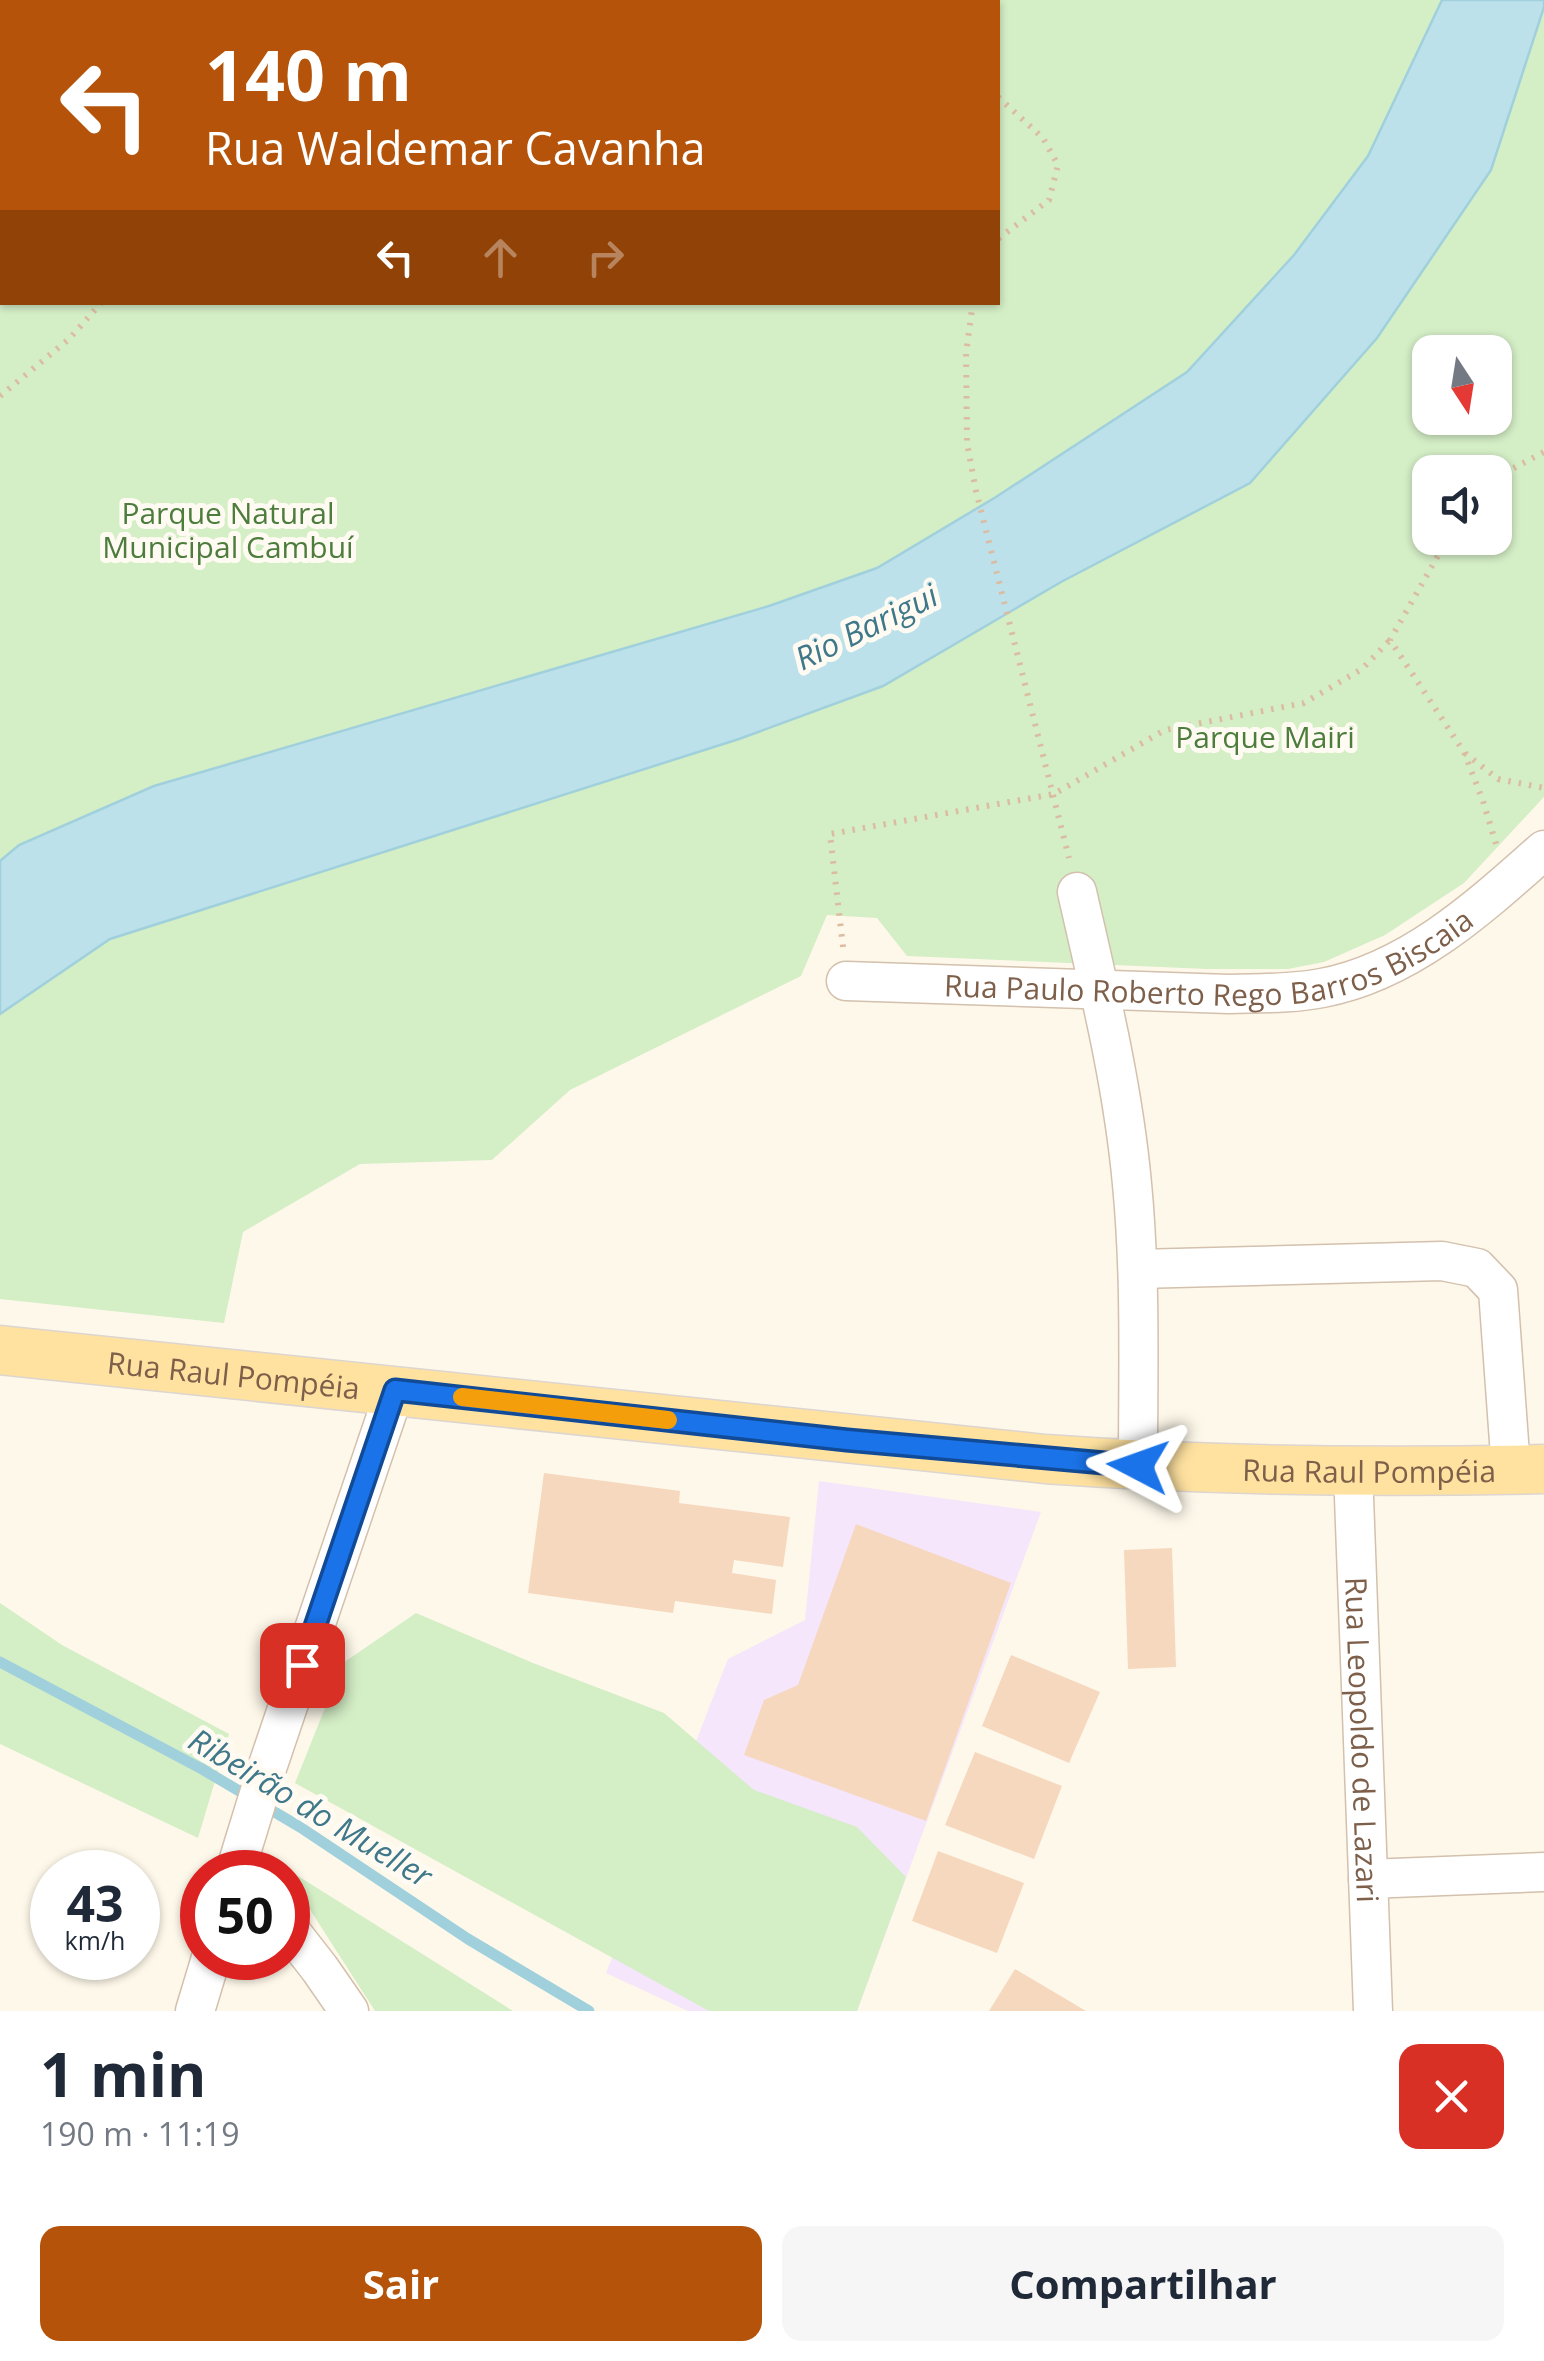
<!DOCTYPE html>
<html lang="pt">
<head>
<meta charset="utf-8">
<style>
	:root { --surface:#fff; --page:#f6f6f7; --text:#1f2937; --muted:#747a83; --accent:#b45309 }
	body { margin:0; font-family:"Open Sans",sans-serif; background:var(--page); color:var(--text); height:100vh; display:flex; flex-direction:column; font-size:38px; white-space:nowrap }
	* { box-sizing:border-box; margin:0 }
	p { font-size:32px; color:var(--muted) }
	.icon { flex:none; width:55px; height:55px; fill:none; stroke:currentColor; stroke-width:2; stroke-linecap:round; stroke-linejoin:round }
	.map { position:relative; height:2011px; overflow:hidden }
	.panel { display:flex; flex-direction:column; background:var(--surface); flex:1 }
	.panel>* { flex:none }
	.top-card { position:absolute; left:0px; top:0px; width:1000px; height:305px; box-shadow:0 2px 8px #0004; background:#b45309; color:#fff; overflow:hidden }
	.needle { width:65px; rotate:168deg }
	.fabs { position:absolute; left:1412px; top:335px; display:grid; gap:20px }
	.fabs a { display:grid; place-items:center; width:100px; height:100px; border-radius:20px; background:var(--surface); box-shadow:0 2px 8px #0004; font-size:50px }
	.speed { position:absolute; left:30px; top:1850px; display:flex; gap:20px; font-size:50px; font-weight:700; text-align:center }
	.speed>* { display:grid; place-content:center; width:130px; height:130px; border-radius:50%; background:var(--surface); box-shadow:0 2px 8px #0004; line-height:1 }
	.speed small { font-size:25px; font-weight:400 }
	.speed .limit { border:15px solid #d22; background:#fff; color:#111 }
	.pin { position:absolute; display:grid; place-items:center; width:85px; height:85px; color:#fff; margin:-42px; border-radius:20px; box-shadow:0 5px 15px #0006 }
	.me { position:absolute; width:110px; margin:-55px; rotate:274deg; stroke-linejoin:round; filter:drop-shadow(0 0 8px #0008) }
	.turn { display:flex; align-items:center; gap:35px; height:210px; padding:0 40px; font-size:45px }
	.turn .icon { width:130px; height:130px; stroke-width:2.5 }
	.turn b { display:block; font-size:70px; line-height:85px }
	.lanes { display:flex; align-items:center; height:95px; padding:0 40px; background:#0003; justify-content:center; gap:50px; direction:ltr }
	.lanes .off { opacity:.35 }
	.round { display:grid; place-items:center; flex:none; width:105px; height:105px; border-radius:20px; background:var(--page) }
	.overview { display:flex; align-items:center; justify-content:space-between; height:170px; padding:0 40px }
	h1 { font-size:60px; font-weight:700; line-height:75px }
	.primary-button { display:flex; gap:20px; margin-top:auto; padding:20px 40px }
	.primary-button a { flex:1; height:115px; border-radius:20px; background:var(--accent); color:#fff; font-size:40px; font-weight:700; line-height:115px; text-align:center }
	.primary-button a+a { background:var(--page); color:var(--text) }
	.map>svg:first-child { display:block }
	.education { fill:#f5e6fb }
	.green { fill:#d4eec6; fill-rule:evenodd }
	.water { fill:#bce1eb; stroke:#a1d0dd; stroke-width:2.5 }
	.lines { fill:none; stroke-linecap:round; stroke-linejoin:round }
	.stream { stroke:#a1d0dd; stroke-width:11 }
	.building { fill:#f6d8bf }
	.minor-casing { stroke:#d3c0ad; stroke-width:41 }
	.major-casing { stroke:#ddd5d0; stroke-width:51 }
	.path { stroke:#dcbca1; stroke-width:6; stroke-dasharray:2.5 8; stroke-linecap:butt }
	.minor { stroke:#fff; stroke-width:38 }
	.major { stroke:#ffe2a0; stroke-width:48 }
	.route-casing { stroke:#114b97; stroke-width:25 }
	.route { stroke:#1a73e8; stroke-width:18 }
	.slow { stroke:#f59e0b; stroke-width:18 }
	.labels { text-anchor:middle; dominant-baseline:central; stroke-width:10; stroke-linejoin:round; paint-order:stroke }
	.park-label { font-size:30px; fill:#4c7d3d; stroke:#fffbf2 }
	.street-label { font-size:30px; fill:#7d5f4a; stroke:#fffbf2 }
	.water-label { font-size:32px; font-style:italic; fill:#3e788a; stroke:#fffbf2 }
</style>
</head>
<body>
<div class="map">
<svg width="1544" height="2011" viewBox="0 0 1544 2011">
	<rect width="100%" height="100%" fill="#fef8ea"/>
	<path class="education" d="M819,1481l222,31 -184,499h-169l-82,-38 122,-314 77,-39z"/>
	<path class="green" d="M114,0h1328l-74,156 -74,99 -107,117 -191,125 -120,71 -107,38 -615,180 -135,59 -19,16v-759l2,-1v201h996v-300h-889z
		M1544,7v790l-80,86 -79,52 -61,27 -36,7h-81l-300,-13 -30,-38 -50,-3 -26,61 -231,114 -78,70 -132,4 -117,68 -19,91 -224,-24v-285l110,-75 629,-200 322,-157 189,-99 127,-145 114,-168zM1430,352h65v66h-65zM1430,472h65v66h-65z
		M0,1603l62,42 167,89 -31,104 -198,-94z
		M416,1613l117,50 131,50 90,77 103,37 49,50 -49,134h-148l-414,-228 48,-120z
		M282,1866l231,145h-138z"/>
	<path class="water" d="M1442,0h102v7l-53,163 -114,168 -127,145 -189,99 -178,104 -144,53 -629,200 -110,75v-153l19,-16 135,-59 615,-180 108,-38 119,-71 191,-125 107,-117 74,-99z"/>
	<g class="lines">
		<path class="stream" d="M0,1662l202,107 98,58 168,112 121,72"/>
	</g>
	<path class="building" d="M544,1473l136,18 -1,12 111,14 -7,50 -49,-7 -2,13 44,7 -4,34 -97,-13 -2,12 -145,-20z
		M856,1524l155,59 -85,238 -182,-66 20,-55 34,-15z
		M1172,1548l4,119 -48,2 -4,-119z
		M1011,1655l89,37 -31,71 -87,-37z
		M975,1752l87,34 -28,73 -89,-34z
		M938,1851l86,32 -27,70 -85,-32z
		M1015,1969l71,42h-97z"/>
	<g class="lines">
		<defs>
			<g id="minor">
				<path d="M25,0l3,2"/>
				<path d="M1077,892c22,96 46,193 55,292 9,93 6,188 6,282"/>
				<path id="s1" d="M846,981l383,13c31,-1 63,0 93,-6 87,-16 158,-81 222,-138"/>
				<path d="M1138,1269l304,-8 35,7 21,22 13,179"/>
				<path id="s2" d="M1353,1470l20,541"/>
				<path d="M235,1872l32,-104 128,-378"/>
				<path d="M1368,1879l176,-7"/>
				<path d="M288,1928l32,41 29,42"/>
				<path d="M195,2011l16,-53"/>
			</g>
			<g id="major">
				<path id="s3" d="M0,1350l1045,109c166,12 333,14 499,10"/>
			</g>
		</defs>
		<use href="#minor" class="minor-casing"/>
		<use href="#major" class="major-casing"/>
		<path class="path" d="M640,0l2,2
			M337,2l1,-2
			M998,97l45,41 15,27 -9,35 -51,39
			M0,200l2,-4
			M0,271l2,-2
			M973,302l-7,51 1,90 9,48 93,367
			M0,396l69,-57 33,-37
			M1495,478l49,-26
			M1448,538l-58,102 74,112 19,49 13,43
			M1465,753l33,26 46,9
			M843,947l-13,-113 224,-40 111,-64 139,-27 58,-34 28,-29"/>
		<use href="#minor" class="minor"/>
		<use href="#major" class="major"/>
	</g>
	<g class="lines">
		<defs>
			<path id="route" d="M302,1665l93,-275 452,50 291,26"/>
		</defs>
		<use href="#route" class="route-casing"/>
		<use href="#route" class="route"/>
		<path class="slow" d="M462,1397l206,23"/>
	</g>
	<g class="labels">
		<g class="park-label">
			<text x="228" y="512">Parque Natural<tspan x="228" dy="34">Municipal Cambuí</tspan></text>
			<text x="1265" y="736">Parque Mairi</text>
		</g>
		<g class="street-label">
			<text stroke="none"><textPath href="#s1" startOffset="370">Rua Paulo Roberto Rego Barros Biscaia</textPath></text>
			<text stroke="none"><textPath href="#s3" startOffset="235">Rua Raul Pompéia</textPath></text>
			<text stroke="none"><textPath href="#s3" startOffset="1375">Rua Raul Pompéia</textPath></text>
			<text stroke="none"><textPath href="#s2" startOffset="270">Rua Leopoldo de Lazari</textPath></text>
		</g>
		<g class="water-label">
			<text transform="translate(866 626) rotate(-26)">Rio Barigui</text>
			<text transform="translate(311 1807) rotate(31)">Ribeirão do Mueller</text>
		</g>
	</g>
</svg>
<div class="fabs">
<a><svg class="needle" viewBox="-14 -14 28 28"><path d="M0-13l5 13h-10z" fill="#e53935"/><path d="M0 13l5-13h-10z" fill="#747a83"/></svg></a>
<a><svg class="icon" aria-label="sound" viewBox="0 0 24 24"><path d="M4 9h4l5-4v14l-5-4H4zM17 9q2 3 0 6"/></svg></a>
</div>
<div class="speed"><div>43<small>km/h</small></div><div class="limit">50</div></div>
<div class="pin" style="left:302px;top:1665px;background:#d93025"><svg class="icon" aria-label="arrive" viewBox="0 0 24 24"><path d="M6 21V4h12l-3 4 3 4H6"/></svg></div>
<svg class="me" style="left:1138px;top:1466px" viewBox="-20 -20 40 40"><path d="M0-17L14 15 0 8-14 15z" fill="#1a73e8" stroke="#fff" stroke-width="4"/></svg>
<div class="top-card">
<div class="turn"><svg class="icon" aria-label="left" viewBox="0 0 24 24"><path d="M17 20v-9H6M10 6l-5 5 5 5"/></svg><div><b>140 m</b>Rua Waldemar Cavanha</div></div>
<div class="lanes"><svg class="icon" aria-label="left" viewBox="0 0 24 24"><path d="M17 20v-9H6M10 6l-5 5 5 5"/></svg><svg class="icon off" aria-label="ahead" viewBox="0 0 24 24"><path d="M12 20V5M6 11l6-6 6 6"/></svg><svg class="icon off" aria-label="right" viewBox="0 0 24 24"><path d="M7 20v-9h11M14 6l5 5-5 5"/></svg></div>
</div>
</div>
<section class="panel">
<div class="overview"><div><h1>1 min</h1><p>190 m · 11:19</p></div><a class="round" style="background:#d93025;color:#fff"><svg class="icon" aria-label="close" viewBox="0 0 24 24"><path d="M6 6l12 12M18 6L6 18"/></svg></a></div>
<div class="primary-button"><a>Sair</a><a>Compartilhar</a></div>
</section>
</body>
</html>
